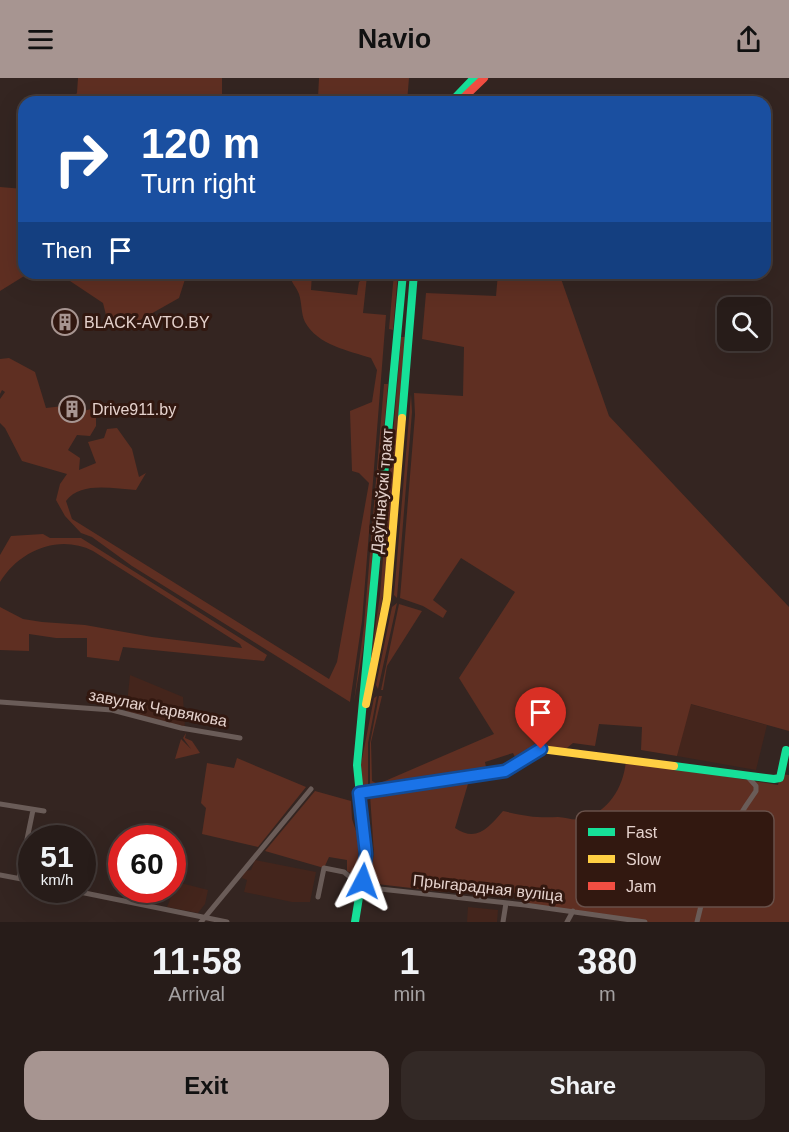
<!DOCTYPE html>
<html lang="en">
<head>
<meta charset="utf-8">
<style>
	:root { --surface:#271c19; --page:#332926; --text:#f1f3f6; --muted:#a4a1a2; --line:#433a38; --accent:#a79591 }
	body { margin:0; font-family:Arial,sans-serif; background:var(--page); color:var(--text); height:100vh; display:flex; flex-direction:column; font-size:22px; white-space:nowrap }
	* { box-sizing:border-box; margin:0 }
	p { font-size:20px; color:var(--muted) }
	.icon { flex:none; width:33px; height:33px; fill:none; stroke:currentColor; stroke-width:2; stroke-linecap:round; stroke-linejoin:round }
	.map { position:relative; height:844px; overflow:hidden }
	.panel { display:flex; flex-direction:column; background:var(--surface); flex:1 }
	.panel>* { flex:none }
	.top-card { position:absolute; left:18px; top:18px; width:753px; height:183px; border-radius:18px; box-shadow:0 6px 24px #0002,0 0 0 2px var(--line); background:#1a4fa0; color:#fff; overflow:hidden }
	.buttons { position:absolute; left:717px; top:219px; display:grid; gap:12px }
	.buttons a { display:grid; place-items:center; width:54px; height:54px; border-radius:12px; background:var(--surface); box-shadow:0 6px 24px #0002,0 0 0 2px var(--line); font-size:30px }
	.speed { position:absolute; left:18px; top:747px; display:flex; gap:12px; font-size:30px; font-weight:700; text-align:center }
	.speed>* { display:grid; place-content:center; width:78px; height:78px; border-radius:50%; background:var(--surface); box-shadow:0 6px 24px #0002,0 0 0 2px var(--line); line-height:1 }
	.speed small { font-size:15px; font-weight:400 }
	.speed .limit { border:9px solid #d22; background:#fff; color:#111 }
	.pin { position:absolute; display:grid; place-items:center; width:51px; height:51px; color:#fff; margin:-62px -26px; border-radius:50% 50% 50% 0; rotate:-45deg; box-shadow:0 0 6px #0007 }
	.pin .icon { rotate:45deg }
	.me { position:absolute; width:66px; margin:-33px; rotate:4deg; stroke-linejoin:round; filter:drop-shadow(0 0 4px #0008) }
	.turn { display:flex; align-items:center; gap:21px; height:126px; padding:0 24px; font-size:27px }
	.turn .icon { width:78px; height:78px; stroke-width:2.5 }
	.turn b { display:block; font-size:42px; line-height:51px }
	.then { display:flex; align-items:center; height:57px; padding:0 24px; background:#0003; gap:12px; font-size:22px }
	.eta { display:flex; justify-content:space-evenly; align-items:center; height:102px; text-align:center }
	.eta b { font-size:36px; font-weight:700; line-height:42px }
	.primary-button { display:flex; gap:12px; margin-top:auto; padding:12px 24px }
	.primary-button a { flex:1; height:69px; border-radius:18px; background:var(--accent); color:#111; font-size:24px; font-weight:700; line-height:69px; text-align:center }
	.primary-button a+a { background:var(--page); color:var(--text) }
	header { display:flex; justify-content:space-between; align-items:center; height:78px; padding:0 24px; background:var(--accent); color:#111; font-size:27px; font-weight:700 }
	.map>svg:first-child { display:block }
	.built { fill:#44251c }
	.green { fill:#5f2f22 }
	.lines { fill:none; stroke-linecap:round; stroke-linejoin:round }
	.street { stroke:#6a5c58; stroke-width:5 }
	.fast { stroke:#16e098; stroke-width:8 }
	.slow { stroke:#ffcf43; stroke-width:8 }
	.jam { stroke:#f24e42; stroke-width:8 }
	.route-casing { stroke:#114b97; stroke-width:15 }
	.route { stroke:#1a73e8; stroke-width:10 }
	.labels { text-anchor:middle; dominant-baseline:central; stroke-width:6; stroke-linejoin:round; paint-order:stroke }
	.poi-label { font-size:16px; fill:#e5d2cd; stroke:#321810; text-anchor:start }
	.street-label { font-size:16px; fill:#e5d2cd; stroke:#321810 }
	.key { fill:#321810; stroke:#685049; stroke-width:1.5 }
	.key-label { font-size:16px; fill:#e5d2cd }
</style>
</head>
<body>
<header><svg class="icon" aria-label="menu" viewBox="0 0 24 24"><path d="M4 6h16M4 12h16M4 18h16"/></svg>Navio<svg class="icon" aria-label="share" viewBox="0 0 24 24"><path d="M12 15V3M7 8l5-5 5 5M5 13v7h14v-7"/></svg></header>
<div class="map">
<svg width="789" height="844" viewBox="0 0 789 844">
	<rect width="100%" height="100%" fill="#342521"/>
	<path class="built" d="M130,597l53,22 2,32 -59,-16z
		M690,626l77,21 -11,45 -79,-14z
		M255,782l61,12 -6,30h-18l-48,-10 3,-12 -5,-2 2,-7 7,-1z
		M177,804l31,8 -3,14 -7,9 -31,-6z
		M468,829l30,3 -1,12h-30z"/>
	<path class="green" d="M78,0h144v24h-153l8,-9z
		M319,0h90l-2,24 -86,-1 -3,-3z
		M0,109l24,2v84h5l-29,18z
		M58,195h129l-8,25 -46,26 -13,-9 -13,4 -4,-16z
		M290,195h22l-1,17 46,5 2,-13 8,-6 -4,37 23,2 -24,306 -12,81 -218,-136 -40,-29 -11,-4 -16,-17 -9,-16 4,-16 7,-10 -45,-13 -17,-33 -5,-5v-24l5,-7 -3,-2 -2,4v-35l9,-1 26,14 11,36 17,-2 2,9 31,-7v18l-6,10 -13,-1 -9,15 12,8 -1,12 17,-7 -8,-21 16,-4 3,-9 10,-1 15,21 7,28 7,-4 -10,17c-23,-1 -55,-9 -70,11l6,18 257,160 8,-17 32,-179 -10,-10 -7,-2 -2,-60 22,-9 5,-32 -6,-12c-21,-7 -54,-13 -66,-36 -4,-8 -3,-19 -6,-28 -3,-8 -9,-12 -9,-21z
		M394,195h4l-5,57 -4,-1z
		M498,195h61l50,143 180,191v124l-98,-27 -14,52 -36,-6 1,-23 -43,-3 -4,22 -22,-3 -11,9 -21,-3 -24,12 -4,-8 -28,9 1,5 -116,20v-44l9,-47h3l-11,46 1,39 6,3 116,-50 -35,-56 56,-86 -54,-34 -28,42 14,11 -4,7 -20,-12 -23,-8 15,-183 -1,-22 49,3 1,-49 -42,-8 4,-46 70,3z
		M401,259h4l-21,254 -18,98 14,-94z
		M384,306h4l-22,248 -12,70 10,-77z
		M411,316l1,18 -15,186 -3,-3z
		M43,456l7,4h31l186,117 -3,6 -141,-14 -4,14 -32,-4v-19h-31l-27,-4v17l-29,-1v-43l23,12 19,3 43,3 67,12 90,11 -2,-4 -147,-93c-34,-17 -73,-1 -93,31v-27l11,-19z
		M397,525l-19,86 -2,-4 16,-78z
		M399,526l23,7 -35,55 -4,24h-2z
		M377,618l-9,47v45l-6,-3 -1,-21 13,-66z
		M186,655l-1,5 7,3 8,12 -25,6 6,-20 10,10 -8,-11z
		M237,680l69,29 -48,60 -56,-13 4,-26 -5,-5 6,-40 27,5z
		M626,682l152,25 3,-11 8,1v147h-140l-123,-18v-10l-79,-8 -1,6 -78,-9 6,-29 -4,-59 100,-18 -15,51c22,15 34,-1 48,-17 22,5 32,7 55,6 7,0 16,4 23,2 28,-6 43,-33 45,-59z
		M315,713l36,10 1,18 7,21 -2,31 -4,3 -6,-3v-11l-18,-3 -5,11 -59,-17z"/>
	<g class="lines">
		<path class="street" d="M0,624l112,8 69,18 59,10
			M0,726l44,7
			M0,797l32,6
			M19,800l14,-68
			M362,809l163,18 120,17
			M70,812l157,32
			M318,819l6,-29 20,4 6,5 12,4
			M201,844l110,-133
			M503,844l3,-19
			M567,844l6,-11
			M697,844c10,-46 31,-92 59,-131v-5l-9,-10"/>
		<path class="fast" d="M451,24l23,-24
			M402,340l12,-145
			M674,688l100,13 6,-1 6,-28
			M355,844l11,-68 -9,-89 46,-492"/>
		<path class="slow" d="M366,626l21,-105 15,-181
			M359,715l146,-22 36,-22 133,17"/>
		<path class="jam" d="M459,24l25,-24"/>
	</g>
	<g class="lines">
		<defs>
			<path id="route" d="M363,803l3,-27 -7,-61 146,-22 36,-22"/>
		</defs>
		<use href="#route" class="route-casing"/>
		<use href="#route" class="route"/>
	</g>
	<defs>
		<symbol id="building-ring" viewBox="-11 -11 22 22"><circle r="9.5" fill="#321810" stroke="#a79591" stroke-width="1.5"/><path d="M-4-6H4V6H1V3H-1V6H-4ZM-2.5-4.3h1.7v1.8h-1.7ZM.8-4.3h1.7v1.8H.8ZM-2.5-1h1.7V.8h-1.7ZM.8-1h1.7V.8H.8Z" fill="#a79591"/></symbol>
	</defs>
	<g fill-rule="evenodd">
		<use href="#building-ring" x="50" y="229" width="30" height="30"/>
		<use href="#building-ring" x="57" y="316" width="30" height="30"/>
	</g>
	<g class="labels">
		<g class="poi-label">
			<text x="84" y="244">BLACK-AVTO.BY</text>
			<text x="92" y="331">Drive911.by</text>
		</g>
		<g class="street-label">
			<text transform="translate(382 413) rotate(-85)">Даўгінаўскі тракт</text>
			<text transform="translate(158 630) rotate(11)">завулак Чарвякова</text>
			<text transform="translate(488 810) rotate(6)">Прыгарадная вуліца</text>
		</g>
	</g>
	<rect x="576" y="733" width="198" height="96" rx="9" class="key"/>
	<rect x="588" y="750" width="27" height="8" fill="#16e098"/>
	<rect x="588" y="777" width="27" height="8" fill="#ffcf43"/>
	<rect x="588" y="804" width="27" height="8" fill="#f24e42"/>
	<g class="key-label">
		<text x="626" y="760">Fast</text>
		<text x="626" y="787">Slow</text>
		<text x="626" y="814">Jam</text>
	</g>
</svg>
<div class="buttons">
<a><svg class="icon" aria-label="search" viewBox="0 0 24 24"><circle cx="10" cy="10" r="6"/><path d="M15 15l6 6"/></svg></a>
</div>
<div class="speed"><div>51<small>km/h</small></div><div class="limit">60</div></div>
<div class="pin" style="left:541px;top:671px;background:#d93025"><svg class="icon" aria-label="arrive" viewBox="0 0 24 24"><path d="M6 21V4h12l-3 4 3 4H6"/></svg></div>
<svg class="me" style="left:363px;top:803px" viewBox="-20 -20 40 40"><path d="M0-17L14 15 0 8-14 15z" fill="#1a73e8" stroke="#fff" stroke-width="4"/></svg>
<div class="top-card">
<div class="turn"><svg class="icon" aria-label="right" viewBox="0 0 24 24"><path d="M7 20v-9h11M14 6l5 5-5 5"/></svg><div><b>120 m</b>Turn right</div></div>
<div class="then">Then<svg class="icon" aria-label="arrive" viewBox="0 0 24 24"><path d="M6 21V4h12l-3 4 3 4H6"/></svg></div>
</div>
</div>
<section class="panel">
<div class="eta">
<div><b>11:58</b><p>Arrival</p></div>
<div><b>1</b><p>min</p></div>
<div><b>380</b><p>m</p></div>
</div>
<div class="primary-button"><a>Exit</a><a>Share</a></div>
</section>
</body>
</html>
